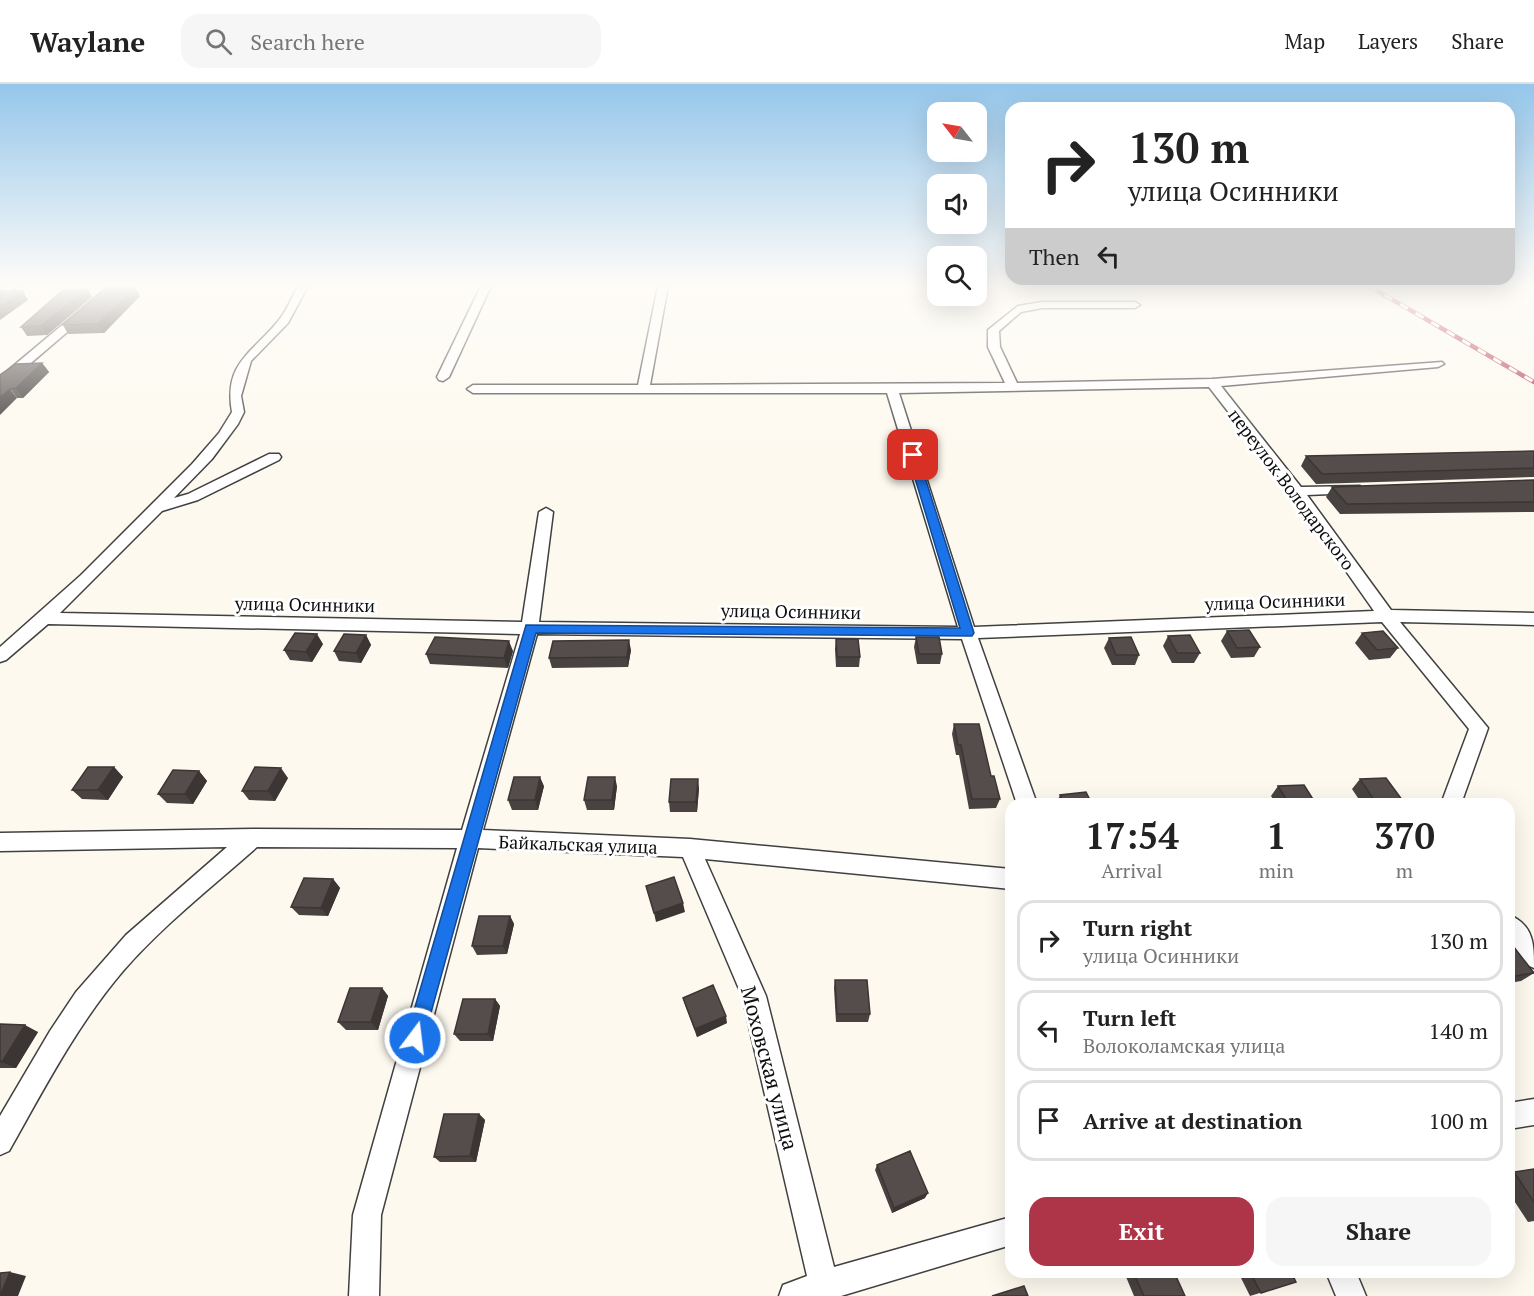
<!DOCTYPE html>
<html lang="en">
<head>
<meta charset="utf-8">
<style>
	:root { --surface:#fff; --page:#f6f6f6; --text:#222; --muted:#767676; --line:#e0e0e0; --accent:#ae3447 }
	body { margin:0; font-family:"PT Serif",serif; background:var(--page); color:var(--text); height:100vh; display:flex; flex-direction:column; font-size:22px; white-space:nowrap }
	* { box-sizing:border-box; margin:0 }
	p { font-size:20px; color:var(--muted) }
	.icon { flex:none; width:33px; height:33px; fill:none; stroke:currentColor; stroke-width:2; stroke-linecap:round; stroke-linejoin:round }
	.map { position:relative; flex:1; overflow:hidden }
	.panel { position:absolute; left:1005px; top:714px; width:510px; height:480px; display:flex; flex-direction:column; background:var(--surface); border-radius:18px; box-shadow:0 6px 24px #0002 }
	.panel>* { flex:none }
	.hud { position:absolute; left:1005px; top:18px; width:510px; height:183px; border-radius:18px; box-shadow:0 6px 24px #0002; background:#fff; color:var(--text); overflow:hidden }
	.needle { width:39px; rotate:301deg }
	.tools { position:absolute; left:927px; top:18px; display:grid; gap:12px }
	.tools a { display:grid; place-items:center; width:60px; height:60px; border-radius:12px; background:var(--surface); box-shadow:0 6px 24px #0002; font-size:30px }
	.pin { position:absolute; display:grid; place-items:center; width:51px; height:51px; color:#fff; margin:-26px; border-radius:12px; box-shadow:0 3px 9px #0006 }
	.me { position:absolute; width:66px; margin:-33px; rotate:15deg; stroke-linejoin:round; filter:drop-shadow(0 0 4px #0008) }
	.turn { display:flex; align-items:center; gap:21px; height:126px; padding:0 24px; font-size:27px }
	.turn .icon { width:78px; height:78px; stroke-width:2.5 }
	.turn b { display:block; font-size:42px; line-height:51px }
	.then { display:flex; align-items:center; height:57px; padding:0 24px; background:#0003; gap:12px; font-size:22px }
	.eta { display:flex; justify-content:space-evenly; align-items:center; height:102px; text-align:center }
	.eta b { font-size:36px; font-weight:600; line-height:42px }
	.cta { display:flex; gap:12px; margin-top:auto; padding:12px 24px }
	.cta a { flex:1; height:69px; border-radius:18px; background:var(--accent); color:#fff; font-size:24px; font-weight:600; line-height:69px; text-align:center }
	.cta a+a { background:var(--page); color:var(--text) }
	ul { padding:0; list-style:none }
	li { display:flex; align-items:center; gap:18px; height:81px; margin:0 12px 9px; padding:0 12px; border:3px solid var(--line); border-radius:18px }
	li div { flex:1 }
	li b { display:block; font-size:22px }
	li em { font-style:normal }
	header { display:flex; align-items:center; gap:36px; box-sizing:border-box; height:84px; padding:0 30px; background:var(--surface); border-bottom:2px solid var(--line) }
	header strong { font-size:28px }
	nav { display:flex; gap:33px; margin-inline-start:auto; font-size:21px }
	.search { width:420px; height:54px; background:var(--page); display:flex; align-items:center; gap:15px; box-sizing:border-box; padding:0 21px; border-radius:18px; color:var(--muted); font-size:22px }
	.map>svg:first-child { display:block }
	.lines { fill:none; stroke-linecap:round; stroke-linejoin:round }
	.minor-casing { stroke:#404040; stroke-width:3 }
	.minor { fill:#fff; fill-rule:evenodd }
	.rail-casing { stroke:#ae3447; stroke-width:4.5 }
	.rail { stroke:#fff; stroke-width:3; stroke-dasharray:9; stroke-linecap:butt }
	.wall { fill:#484240 }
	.shaded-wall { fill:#3b3634 }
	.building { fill:#544d4b; stroke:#3b3634; stroke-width:1.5 }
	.route { fill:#1a73e8; stroke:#114b97; stroke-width:1.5 }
	.labels { text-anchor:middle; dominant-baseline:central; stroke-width:6; stroke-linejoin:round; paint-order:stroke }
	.street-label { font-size:18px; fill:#0d0d0d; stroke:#fff }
	.near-street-label { font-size:21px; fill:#0d0d0d; stroke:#fff }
</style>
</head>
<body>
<header>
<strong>Waylane</strong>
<div class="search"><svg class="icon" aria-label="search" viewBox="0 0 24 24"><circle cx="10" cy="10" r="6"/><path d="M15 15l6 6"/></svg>Search here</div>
<nav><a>Map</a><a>Layers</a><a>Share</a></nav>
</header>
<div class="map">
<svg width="1534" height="1212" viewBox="0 0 1534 1212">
	<rect width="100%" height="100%" fill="#fdf9ef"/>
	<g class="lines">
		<defs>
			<path id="minor" d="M6,202h12l-18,12v-8z
				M109,202h12l-117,100 -4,1v-10z
				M298,202h10l-20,37 -37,38 -10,35 3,16 -6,12 -26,35 -38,39 14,-4 81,-40h10l2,3 -2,3 -81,40 -36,11 -102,102 462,9 17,-110 7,-4 7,4 -14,110 419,5 -71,-234h-414l-6,-4 6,-4h165l20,-99h10l-18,99 355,-2 -17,-36v-17l30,-24 24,-4h93l5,3 -5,3h-93l-21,4 -22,19 1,16 17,36 195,-4 230,-17 2,2 -6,3 -217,19 80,101 59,-1 2,3 -2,3 -5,1 -48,2 84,115 143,3v12l-134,-3 88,106 -27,76h-20l28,-75 -87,-107 -404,16 59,166h-20l-55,-165 -425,-5 -54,196 207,9 321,30v20l-306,-30 61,137 68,271 177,-50v28l-170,51h-62l4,-11 24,-9 -65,-280 -59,-139 -205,-9 -97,367 -2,81h-30l4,-81 104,-367 -200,-1c-45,40 -94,78 -134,124 -46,54 -79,118 -114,180l-9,4v-39l50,-85 26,-39 50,-57 101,-88 -227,4v-18l253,-4 209,1 58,-196 -472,-10 -42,36 -6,2v-15l81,-72 111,-111 27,-31 13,-21c-9,-50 22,-60 47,-92 8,-10 13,-23 19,-34zM1209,303l83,107 82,117 -400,16 -75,-234z
				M481,202h10l-42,91 -6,4 -4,-1 -2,-3z
				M1509,831c25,10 25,30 25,53 -25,-10 -25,-30 -25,-53z
				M1534,1015v26l-25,4v-26z
				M1326,1188h30l10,24h-30z"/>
		</defs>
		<use href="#minor" class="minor-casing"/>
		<use href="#minor" class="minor"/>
		<defs>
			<path id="rail" d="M1369,202l165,96"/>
		</defs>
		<use href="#rail" class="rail-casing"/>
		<use href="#rail" class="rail"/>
	</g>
	<path class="wall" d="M87,205l5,8 -45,38 -20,1 -6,-9z
		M140,212l-36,37 -36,1 -5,-9z
		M42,279l7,9 -26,26h-6l-17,-23z
		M1534,367v26l-218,7 -15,-18 5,-10z
		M1534,396v32l-194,2 -14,-17 6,-10z
		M1227,547l33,16 -6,10 -23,1 -10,-17z
		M1362,549l36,15 -8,10 -21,2 -14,-17z
		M366,551l5,10 -10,18 -22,-2 -5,-10z
		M1168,552l32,17 -6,10h-22l-9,-17z
		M916,553l26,17 -2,10h-23l-3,-17z
		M1109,554l30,17 -4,10h-23l-8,-17z
		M836,555l24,18 -1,10h-23l-1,-18z
		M323,560l-11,18 -22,-2 -6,-10z
		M631,566l-3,17 -76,1 -3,-10z
		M513,567l-5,17 -78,-4 -4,-10z
		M954,640l37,52 9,23 -4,9 -27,1 -10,-54h-3l-4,-21z
		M114,683l9,10 -15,23 -26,-1 -10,-9z
		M199,687l8,10 -14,23 -26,-1 -9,-9z
		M288,694l-13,23 -26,-1 -7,-9z
		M1360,695l43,22 -3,3h-38l-10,-15z
		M544,702l-6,24h-26l-4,-10z
		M617,702l-3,24h-27l-3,-10z
		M1278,702l38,18h-40l-5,-8z
		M699,704l-2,24h-27l-1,-10z
		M1060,711l32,9h-36z
		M333,795l7,9 -12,28 -29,-1 -8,-8z
		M510,832l4,8 -7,30 -30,1 -5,-9z
		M1509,858l25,31 -13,8 -12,2z
		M835,896l35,34 -2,8h-32l-2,-34z
		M382,904l6,8 -10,34h-32l-8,-8z
		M683,914l44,25 -30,14 -12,-32z
		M495,915l5,7 -7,35h-33l-6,-7z
		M0,940l38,8 -22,36h-16z
		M479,1030l6,6 -9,42h-36l-6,-5z
		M877,1081l48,33 -33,15 -17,-43z
		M1534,1085v52l-6,1 -19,-29v-19l5,-2z
		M1124,1188h50l11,24h-51z
		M1238,1188h53l5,10 -46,14z"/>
	<path class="shaded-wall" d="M135,203l5,9 -36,37 -6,-9z
		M87,205l5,8 -45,38 -6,-9z
		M23,207l5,9 -28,20v-13z
		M42,279l7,9 -26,26 -7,-10z
		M10,305l7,9 -17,17v-17z
		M317,550l6,10 -11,18 -6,-10z
		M366,551l5,10 -10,18 -5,-10z
		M629,556l2,10 -3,17 -1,-10z
		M509,557l4,10 -5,17 -4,-10z
		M114,683l9,10 -15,23 -10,-10z
		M281,684l7,10 -13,23 -7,-10z
		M199,687l8,10 -14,23 -8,-10z
		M540,693l4,9 -6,24 -3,-10z
		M615,693l2,9 -3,24 -2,-10z
		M698,695l1,9 -2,24 -1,-10z
		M333,795l7,9 -12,28 -7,-8z
		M683,819l2,9 -29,10 -2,-9z
		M510,832l4,8 -7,30 -4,-8z
		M382,904l6,8 -10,34 -7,-8z
		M495,915l5,7 -7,35 -5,-7z
		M726,932l1,7 -30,14 -2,-8z
		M25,941l13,7 -22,36 -14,-6z
		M479,1030l6,6 -9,42 -6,-6z
		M928,1109l-3,5 -33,15 2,-5z
		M10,1188l16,4 -8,20h-18z"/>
	<path class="building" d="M135,203l-37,37 -35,1 44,-37z
		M87,205l-46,37 -20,1 41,-36z
		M0,207h23l-23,16z
		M42,279l-26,25 -6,1 -10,9v-23l16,-11z
		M1534,367v17l-212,6 -16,-18z
		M1534,396v22l-187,2 -15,-17z
		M1249,546l11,17 -23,1 -10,-17z
		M1383,547l15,17 -21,2 -15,-17z
		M295,549l22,1 -11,18 -22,-2z
		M344,550l22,1 -10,18 -22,-2z
		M1190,551l10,18h-23l-9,-17z
		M435,553l74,4 -5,17 -78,-4z
		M916,553h23l3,17h-23z
		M1131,553l8,18h-23l-7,-17z
		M836,555h22l2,18h-23z
		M629,556l-2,17 -78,1 4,-17z
		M954,640h25l12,52h3l6,23h-28l-11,-54h-3z
		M88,683h26l-16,23h-26z
		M255,683l26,1 -13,23h-26z
		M173,686l26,1 -14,23h-27z
		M514,693h26l-5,23h-27z
		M588,693h27l-3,23h-28z
		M1386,694l17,23 -27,2 -16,-24z
		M671,695h27l-2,23h-27z
		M1304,701l12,19h-27l-11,-18z
		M1086,708l6,12h-28l-4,-9z
		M674,793l9,26 -29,10 -8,-27z
		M304,794l29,1 -12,29 -30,-1z
		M479,832h31l-7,30h-31z
		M1509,858h1l24,31 -25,4z
		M835,896h32l3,34h-33z
		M713,901l13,31 -31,13 -12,-31z
		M350,904h32l-11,34h-33z
		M463,915h32l-7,35h-34z
		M0,940l25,1 -23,37 -2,-1z
		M444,1030h35l-9,42 -36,1z
		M910,1067l18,42 -34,15 -17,-43z
		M1534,1085v33l-20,-30z
		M10,1188l-10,24v-23z
		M1133,1188h41l11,24h-41z
		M1250,1188h41l5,10 -35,11z
		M1024,1202l4,10h-36z"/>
	<linearGradient id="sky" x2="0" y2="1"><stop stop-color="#95c6eb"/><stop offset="0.54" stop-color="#fefcf8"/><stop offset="1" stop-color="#fefcf8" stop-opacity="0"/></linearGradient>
	<rect width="1534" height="372" fill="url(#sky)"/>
	<path class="route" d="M909,369l9,2 56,178 -2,3 -436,-3 -112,405 -2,7 -7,3 -7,-3 -2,-7 120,-413 434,3 -52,-173z"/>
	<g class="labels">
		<g class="street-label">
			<text transform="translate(1292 405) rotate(53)">переулок Володарского</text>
			<text transform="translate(1275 517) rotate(-2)">улица Осинники</text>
			<text transform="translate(305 520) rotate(1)">улица Осинники</text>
			<text transform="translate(791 527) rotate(1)">улица Осинники</text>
			<text transform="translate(578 760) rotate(2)">Байкальская улица</text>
		</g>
		<g class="near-street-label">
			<text transform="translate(770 984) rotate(75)">Моховская улица</text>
		</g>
	</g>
</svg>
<div class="tools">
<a><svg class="needle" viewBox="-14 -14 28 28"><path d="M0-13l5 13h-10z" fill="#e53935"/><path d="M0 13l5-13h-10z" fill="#767676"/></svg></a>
<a><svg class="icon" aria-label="sound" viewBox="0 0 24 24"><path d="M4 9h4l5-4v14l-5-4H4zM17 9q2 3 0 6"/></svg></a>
<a><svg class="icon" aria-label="search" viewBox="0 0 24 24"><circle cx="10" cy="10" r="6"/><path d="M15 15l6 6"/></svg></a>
</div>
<div class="pin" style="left:913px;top:371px;background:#d93025"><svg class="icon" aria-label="arrive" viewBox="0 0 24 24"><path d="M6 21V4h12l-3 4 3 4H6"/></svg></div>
<svg class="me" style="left:415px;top:954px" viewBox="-20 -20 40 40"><circle r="17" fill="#1a73e8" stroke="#fff" stroke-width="3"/><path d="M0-11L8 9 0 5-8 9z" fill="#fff"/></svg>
<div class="hud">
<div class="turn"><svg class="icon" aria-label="right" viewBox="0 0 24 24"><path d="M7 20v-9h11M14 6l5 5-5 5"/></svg><div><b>130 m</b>улица Осинники</div></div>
<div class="then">Then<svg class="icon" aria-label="left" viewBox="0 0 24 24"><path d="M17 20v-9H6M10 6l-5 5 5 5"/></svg></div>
</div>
<section class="panel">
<div class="eta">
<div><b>17:54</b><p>Arrival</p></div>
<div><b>1</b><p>min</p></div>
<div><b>370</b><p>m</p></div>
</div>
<ul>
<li><svg class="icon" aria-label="right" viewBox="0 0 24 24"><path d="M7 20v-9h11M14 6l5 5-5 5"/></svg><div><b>Turn right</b><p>улица Осинники</p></div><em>130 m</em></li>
<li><svg class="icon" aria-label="left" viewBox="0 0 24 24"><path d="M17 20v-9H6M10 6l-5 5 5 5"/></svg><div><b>Turn left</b><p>Волоколамская улица</p></div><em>140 m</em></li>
<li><svg class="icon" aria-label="arrive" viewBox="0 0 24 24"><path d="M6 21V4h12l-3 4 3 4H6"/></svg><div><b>Arrive at destination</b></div><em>100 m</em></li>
</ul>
<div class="cta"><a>Exit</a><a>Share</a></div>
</section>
</div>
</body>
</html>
